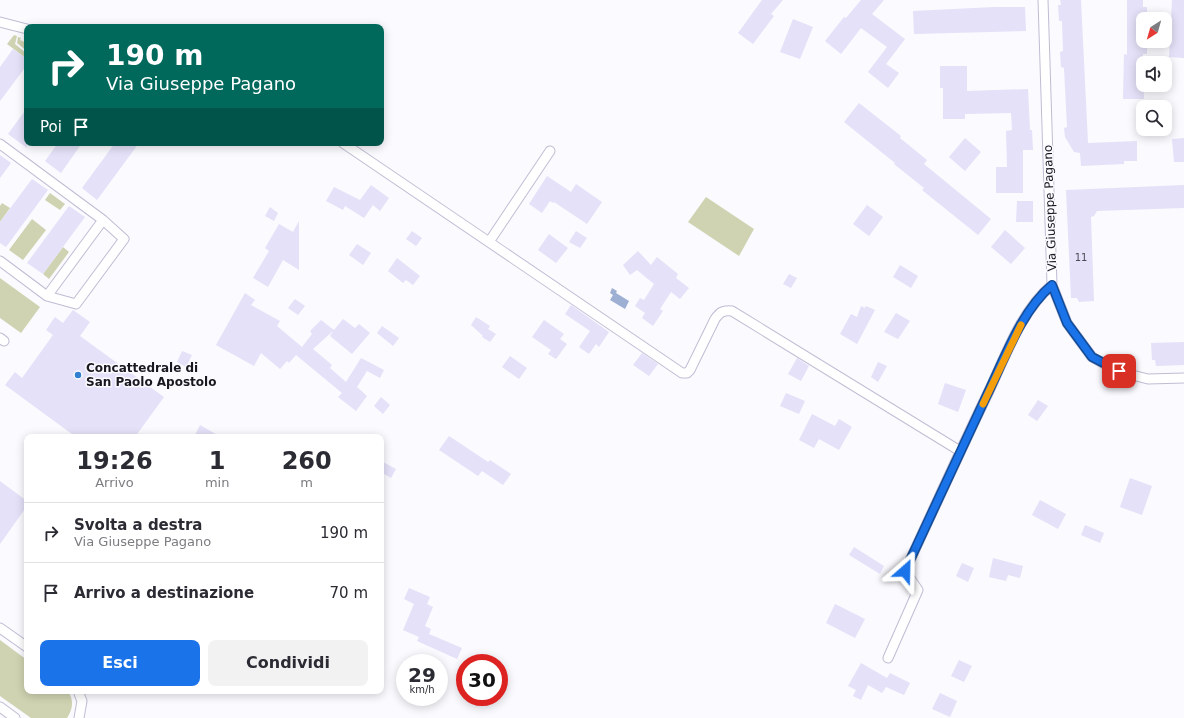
<!DOCTYPE html>
<html lang="it">
<head>
<meta charset="utf-8">
<style>
	:root { --surface:#fff; --page:#f2f2f3; --text:#2b2b33; --muted:#7c7c81; --line:#e1e1e2; --accent:#1a73e8 }
	body { margin:0; font-family:"DejaVu Sans",sans-serif; background:var(--page); color:var(--text); height:100vh; display:flex; flex-direction:column; font-size:15px; white-space:nowrap }
	* { box-sizing:border-box; margin:0 }
	p { font-size:13px; color:var(--muted) }
	.icon { flex:none; width:22px; height:22px; fill:none; stroke:currentColor; stroke-width:2; stroke-linecap:round; stroke-linejoin:round }
	.map { position:relative; flex:1; overflow:hidden }
	.panel { position:absolute; left:24px; top:434px; width:360px; height:260px; display:flex; flex-direction:column; background:var(--surface); border-radius:8px; box-shadow:0 2px 10px #0003 }
	.panel>* { flex:none }
	.banner { position:absolute; left:24px; top:24px; width:360px; height:122px; border-radius:8px; box-shadow:0 2px 10px #0003; background:#00695c; color:#fff; overflow:hidden }
	.needle { width:26px; rotate:217deg }
	.fabs { position:absolute; left:1136px; top:12px; display:grid; gap:8px }
	.fabs a { display:grid; place-items:center; width:36px; height:36px; border-radius:8px; background:var(--surface); box-shadow:0 2px 10px #0003; font-size:20px }
	.speed { position:absolute; left:396px; top:654px; display:flex; gap:8px; font-size:20px; font-weight:700; text-align:center }
	.speed>* { display:grid; place-content:center; width:52px; height:52px; border-radius:50%; background:var(--surface); box-shadow:0 2px 10px #0003; line-height:1 }
	.speed small { font-size:10px; font-weight:400 }
	.speed .limit { border:6px solid #d22; background:#fff; color:#111 }
	.pin { position:absolute; display:grid; place-items:center; width:34px; height:34px; color:#fff; margin:-17px; border-radius:8px; box-shadow:0 2px 6px #0006 }
	.me { position:absolute; width:44px; margin:-22px; rotate:25deg; stroke-linejoin:round; filter:drop-shadow(0 0 3px #0008) }
	.turn { display:flex; align-items:center; gap:14px; height:84px; padding:0 16px; font-size:18px }
	.turn .icon { width:52px; height:52px; stroke-width:2.5 }
	.turn b { display:block; font-size:28px; line-height:34px }
	.then { display:flex; align-items:center; height:38px; padding:0 16px; background:#0003; gap:8px; font-size:15px }
	.eta { display:flex; justify-content:space-evenly; align-items:center; height:68px; text-align:center }
	.eta b { font-size:24px; font-weight:700; line-height:28px }
	.action { display:flex; gap:8px; margin-top:auto; padding:8px 16px }
	.action a { flex:1; height:46px; border-radius:8px; background:var(--accent); color:#fff; font-size:16px; font-weight:700; line-height:46px; text-align:center }
	.action a+a { background:var(--page); color:var(--text) }
	ul { padding:0; list-style:none }
	li { display:flex; align-items:center; gap:12px; height:60px; padding:0 16px; border-top:1px solid var(--line) }
	li div { flex:1 }
	li b { display:block; font-size:15px }
	li em { font-style:normal }
	.map>svg:first-child { display:block }
	.green { fill:#d0d3b1 }
	.water { fill:#9dafd3 }
	.building { fill:#e4e1f8 }
	.lines { fill:none; stroke-linecap:round; stroke-linejoin:round }
	.minor-casing { stroke:#c0bdd4; stroke-width:11 }
	.minor { stroke:#fff; stroke-width:9 }
	.route-casing { stroke:#114b97; stroke-width:10 }
	.route { stroke:#1a73e8; stroke-width:7 }
	.slow { stroke:#f59e0b; stroke-width:7 }
	.poi-dot { fill:#3280d0; stroke:#fafaff; stroke-width:1.5 }
	.labels { text-anchor:middle; dominant-baseline:central; stroke-width:3; stroke-linejoin:round; paint-order:stroke }
	.number-label { font-size:10px; fill:#4c4a56 }
	.street-label { font-size:12px; fill:#191820; stroke:#fafaff }
	.poi-label { font-size:12px; font-weight:bold; fill:#191820; stroke:#fafaff; text-anchor:start }
</style>
</head>
<body>
<div class="map">
<svg width="1184" height="718" viewBox="0 0 1184 718">
	<rect width="100%" height="100%" fill="#fafaff"/>
	<path class="green" d="M14,35l3,1 -2,8 12,10v5l-20,-15z
		M18,37l3,1 -1,2 7,3v8l-10,-8z
		M50,193l15,11 -5,6 -15,-10z
		M706,197l48,32 -15,27 -51,-34z
		M2,203l8,5 -10,14v-16z
		M32,219l14,11 -23,30 -14,-10z
		M63,247l6,5 -20,27 -6,-5z
		M0,278l40,29 -19,26 -21,-15z
		M0,640l27,20v31h41c6,9 5,18 -1,27h-36l-31,-22z"/>
	<path class="water" d="M612,288l5,3 -1,2 13,8 -4,8 -15,-9 3,-5 -3,-2z"/>
	<path class="building" d="M762,0h21l-12,14 3,2 -21,28 -15,-11z
		M861,0h23l-12,14 33,25 -19,25 13,9 -11,15 -20,-16 19,-25 -26,-19 -20,26 -16,-13 19,-24 2,1z
		M1060,0h21l7,143 49,-2v20h-13v3l-43,2 -1,-13 -6,-1 -9,-15 -1,-9 3,-1 -3,-59 -3,-1 -1,-15 3,-1 -1,-30h-3l-1,-16h3z
		M1127,0h16v7h4v12h-4v22h4v13h-4l1,45h-21l1,-45 3,1z
		M1172,0h12v58l-15,-1z
		M994,7h31l1,24 -112,3 -1,-23z
		M793,19l20,8 -13,32 -20,-7z
		M13,49l14,10v6l-27,36v-34z
		M940,66h27v25l61,-2 2,41h2l1,20h-10v43h-27v-26h11l-1,-36 6,-1 -1,-17 -46,1v5h-22v-31h-3z
		M859,103l42,33 -1,2 27,22 -3,4 67,55 -13,16 -56,-45 2,-2 -30,-24 1,-1 -51,-41z
		M27,108v40l-19,-14z
		M965,138l16,14 -16,19 -16,-14z
		M1184,138v24h-10l-2,-23z
		M58,143h24l-21,30 -16,-12z
		M115,143h24l-42,57 -15,-12z
		M0,155l11,8 -11,15z
		M547,176l24,16 5,-8 26,18 -15,22 -33,-22 -1,1 -3,-2 -8,12 -13,-9z
		M32,179l16,11 -42,57 -6,-4v-21z
		M371,185l18,13 -9,13 -7,-6 -9,13 -19,-12 -2,4 -17,-9 8,-14 26,13z
		M1184,185v23l-87,3 -3,5 -3,1 3,84 -15,1 -2,-4h-6l-5,-108z
		M1017,201h16v21h-17z
		M867,205l16,12 -14,19 -16,-12z
		M69,206l16,11 -42,57 -16,-11z
		M270,207l8,6 -4,8 -9,-5z
		M299,221v49l-16,-10 -15,27 -15,-9 16,-27 -4,-3 14,-24 14,8z
		M1005,230l20,18 -14,16 -20,-17z
		M412,231l10,7 -6,8 -10,-7z
		M576,231l11,7 -7,10 -11,-6z
		M549,234l19,14 -12,15 -18,-13z
		M357,244l14,9 -8,12 -14,-10z
		M638,251l13,14 6,-8 21,17 -2,4 13,10 -9,11 -9,-7 -11,17 3,2 -10,15 -11,-8 3,-5 -10,-7 5,-8 4,2 10,-16 -17,-14 -7,5 -7,-10z
		M397,258l23,18 -7,9 -7,-5 -3,3 -15,-12z
		M900,265l18,11 -7,12 -18,-11z
		M789,274l8,4 -6,10 -8,-4z
		M245,293l10,7 -4,5 29,16 -3,5 25,21 10,-13 -2,-3 11,-11 13,10 9,-11 12,9 4,-4 11,9 -18,21 -22,-18 3,-5 -20,18 19,16 -2,3 16,14 15,-24 23,12 -4,8 -13,-7 -10,16 10,9 -11,15 -18,-14 4,-4 -46,-38 -7,8 -2,-2 -7,8 -19,-16 -7,13 -38,-21z
		M295,299l10,7 -7,9 -10,-7z
		M571,305l38,27 -10,15 -3,-3 -7,10 -10,-7 11,-16 -25,-17z
		M861,306l4,2 1,-2 9,4 -18,34 -17,-10 11,-20 6,3z
		M73,310l17,12 -10,14 84,61 -29,40h-59l-71,-52 10,-13 7,6 31,-43 -7,-5 9,-13 8,6z
		M896,313l14,8 -12,18 -14,-7z
		M476,317l14,9 -5,8 3,-5 8,5 -6,8 -8,-5 1,-1 -12,-11z
		M544,320l20,14 -4,5 7,5 -11,15 -8,-5 3,-4 -19,-13z
		M382,326l17,12 -6,8 -16,-13z
		M1184,342v23l-28,1 -1,-6h-3l-1,-17z
		M182,351l10,4 -6,12 -9,-5z
		M642,353l16,11 -9,12 -16,-11z
		M510,356l17,12 -8,11 -17,-12z
		M797,358l12,8 -8,15 -13,-7z
		M878,362l9,4 -9,16 -7,-5z
		M945,383l21,7 -8,22 -20,-8z
		M786,393l19,8 -6,13 -19,-8z
		M381,397l9,8 -7,9 -9,-8z
		M1038,400l10,6 -11,15 -9,-6z
		M812,414l23,12 4,-7 13,8 -13,23 -20,-11 -5,9 -15,-8z
		M200,425l21,12h-27z
		M449,436l39,26 2,-2 21,14 -8,11 -21,-14 -4,5 -39,-26z
		M381,461l15,8 -5,9 -10,-6z
		M1130,478l22,8 -10,29 -22,-8z
		M0,481l27,20v5l-27,38z
		M1040,500l26,14 -8,15 -26,-14z
		M1085,525l19,8 -4,10 -19,-8z
		M854,547l30,19 -4,8 -31,-19z
		M993,558l30,8 -3,12 -12,-3 -2,6 -17,-4z
		M962,563l12,5 -6,14 -12,-6z
		M409,588l21,9 -3,7 6,3 -8,19 6,3 -2,5 33,14 -5,11 -40,-18 2,-4 -16,-7 11,-26 -10,-5z
		M835,604l30,15 -10,19 -29,-15z
		M959,660l13,6 -8,16 -13,-6z
		M861,663l26,15 3,-5 20,10 -6,12 -18,-8 -4,6 -14,-8 -7,15 -8,-4 3,-6 -8,-4z
		M940,693l17,8 -7,16 -18,-8z"/>
	<g class="lines">
		<defs>
			<path id="minor" d="M1043,0l9,285 15,38 25,34 18,10 18,7 20,5 36,-1
				M0,22l27,7
				M343,143l339,230h5l3,-3 25,-51c5,-7 8,-9 17,-8l228,140
				M0,144l103,76 21,19 -48,65 -29,-8 -47,-35
				M489,242l61,-91
				M47,296l56,-76
				M0,338l4,3
				M0,628l27,19
				M888,658l30,-68 -13,-19c28,-60 55,-120 84,-180 17,-36 32,-80 63,-106
				M78,691l4,10 -3,17
				M0,707l15,11"/>
		</defs>
		<use href="#minor" class="minor-casing"/>
		<use href="#minor" class="minor"/>
	</g>
	<g class="lines">
		<defs>
			<path id="route" d="M905,571c27,-58 54,-117 81,-174 18,-37 35,-86 66,-112l15,38 25,34 27,14"/>
		</defs>
		<use href="#route" class="route-casing"/>
		<use href="#route" class="route"/>
		<path class="slow" d="M983,404l38,-79"/>
	</g>
	<circle class="poi-dot" cx="78" cy="375" r="4"/>
	<g class="labels">
		<g class="number-label">
			<text x="1081" y="257">11</text>
		</g>
		<g class="street-label">
			<text transform="translate(1050 208) rotate(-92)">Via Giuseppe Pagano</text>
		</g>
		<g class="poi-label">
			<text x="86" y="368">Concattedrale di<tspan x="86" dy="14">San Paolo Apostolo</tspan></text>
		</g>
	</g>
</svg>
<div class="fabs">
<a><svg class="needle" viewBox="-14 -14 28 28"><path d="M0-13l5 13h-10z" fill="#e53935"/><path d="M0 13l5-13h-10z" fill="#7c7c81"/></svg></a>
<a><svg class="icon" aria-label="sound" viewBox="0 0 24 24"><path d="M4 9h4l5-4v14l-5-4H4zM17 9q2 3 0 6"/></svg></a>
<a><svg class="icon" aria-label="search" viewBox="0 0 24 24"><circle cx="10" cy="10" r="6"/><path d="M15 15l6 6"/></svg></a>
</div>
<div class="speed"><div>29<small>km/h</small></div><div class="limit">30</div></div>
<div class="pin" style="left:1119px;top:371px;background:#d93025"><svg class="icon" aria-label="arrive" viewBox="0 0 24 24"><path d="M6 21V4h12l-3 4 3 4H6"/></svg></div>
<svg class="me" style="left:905px;top:571px" viewBox="-20 -20 40 40"><path d="M0-17L14 15 0 8-14 15z" fill="#1a73e8" stroke="#fff" stroke-width="4"/></svg>
<div class="banner">
<div class="turn"><svg class="icon" aria-label="right" viewBox="0 0 24 24"><path d="M7 20v-9h11M14 6l5 5-5 5"/></svg><div><b>190 m</b>Via Giuseppe Pagano</div></div>
<div class="then">Poi<svg class="icon" aria-label="arrive" viewBox="0 0 24 24"><path d="M6 21V4h12l-3 4 3 4H6"/></svg></div>
</div>
<section class="panel">
<div class="eta">
<div><b>19:26</b><p>Arrivo</p></div>
<div><b>1</b><p>min</p></div>
<div><b>260</b><p>m</p></div>
</div>
<ul>
<li><svg class="icon" aria-label="right" viewBox="0 0 24 24"><path d="M7 20v-9h11M14 6l5 5-5 5"/></svg><div><b>Svolta a destra</b><p>Via Giuseppe Pagano</p></div><em>190 m</em></li>
<li><svg class="icon" aria-label="arrive" viewBox="0 0 24 24"><path d="M6 21V4h12l-3 4 3 4H6"/></svg><div><b>Arrivo a destinazione</b></div><em>70 m</em></li>
</ul>
<div class="action"><a>Esci</a><a>Condividi</a></div>
</section>
</div>
</body>
</html>
